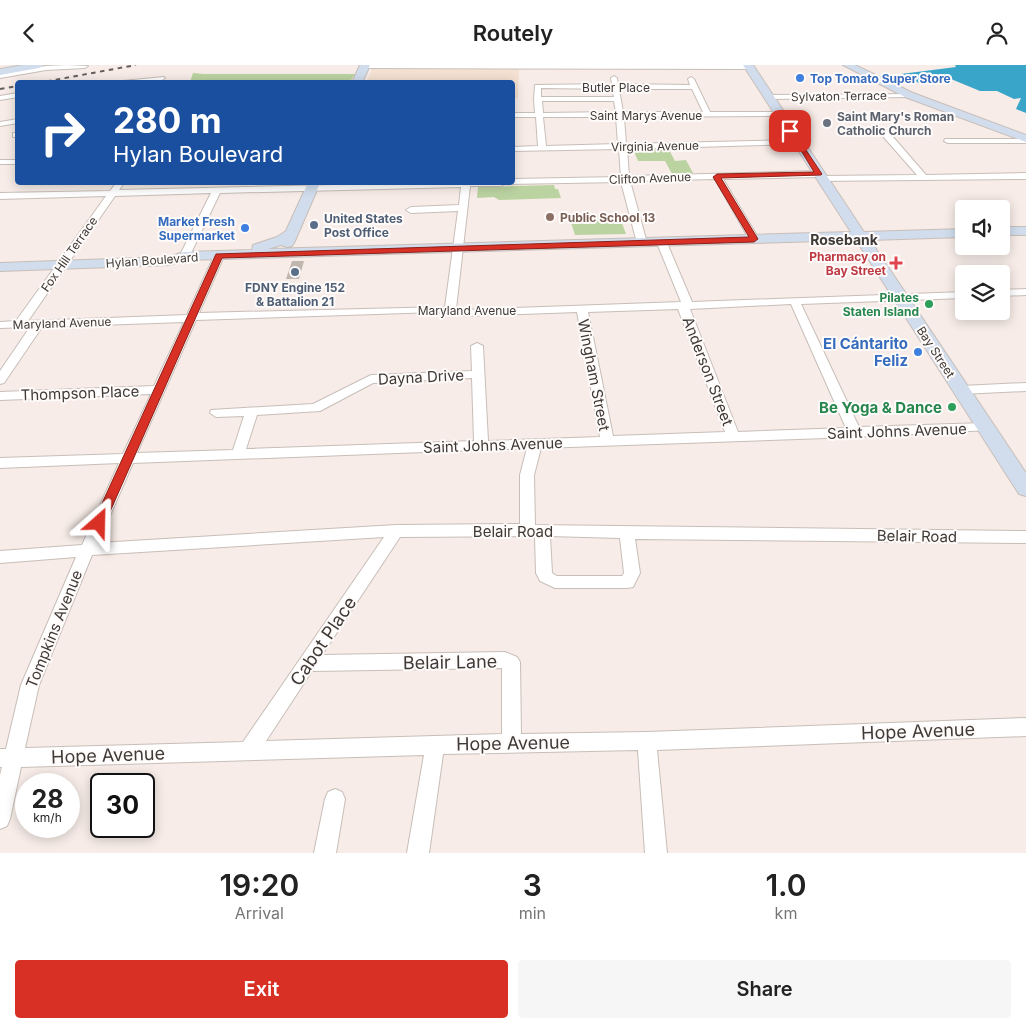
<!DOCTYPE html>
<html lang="en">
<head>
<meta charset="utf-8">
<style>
	:root { --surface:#fff; --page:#f6f6f6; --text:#222; --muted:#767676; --accent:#d93025 }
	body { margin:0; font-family:Inter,sans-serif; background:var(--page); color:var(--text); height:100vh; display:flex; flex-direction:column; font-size:19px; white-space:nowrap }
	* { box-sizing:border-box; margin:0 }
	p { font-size:16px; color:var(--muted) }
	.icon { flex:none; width:28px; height:28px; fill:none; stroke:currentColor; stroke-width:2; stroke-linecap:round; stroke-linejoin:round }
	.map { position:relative; height:788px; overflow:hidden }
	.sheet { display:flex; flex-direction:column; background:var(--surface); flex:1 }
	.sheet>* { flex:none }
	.guide { position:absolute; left:15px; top:15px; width:500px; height:105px; border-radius:5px; box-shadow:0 2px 12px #0003; background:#1a4fa0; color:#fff; overflow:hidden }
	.buttons { position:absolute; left:955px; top:135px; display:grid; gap:10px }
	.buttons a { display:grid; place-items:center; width:55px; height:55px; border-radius:5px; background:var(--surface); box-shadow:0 2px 12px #0003; font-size:25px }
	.speed { position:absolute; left:15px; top:708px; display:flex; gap:10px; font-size:25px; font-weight:700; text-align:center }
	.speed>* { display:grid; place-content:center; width:65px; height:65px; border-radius:50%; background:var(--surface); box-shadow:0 2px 12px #0003; line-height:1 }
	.speed small { font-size:12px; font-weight:400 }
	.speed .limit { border:2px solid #111; border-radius:8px; background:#fff; color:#111 }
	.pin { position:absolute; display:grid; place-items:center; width:42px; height:42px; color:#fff; margin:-21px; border-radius:10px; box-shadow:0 2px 8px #0006 }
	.me { position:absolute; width:55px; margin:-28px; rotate:25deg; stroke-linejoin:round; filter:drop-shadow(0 0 4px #0008) }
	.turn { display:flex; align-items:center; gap:18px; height:105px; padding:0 15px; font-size:22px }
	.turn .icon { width:65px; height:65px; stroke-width:2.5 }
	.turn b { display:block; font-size:35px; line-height:42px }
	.eta { display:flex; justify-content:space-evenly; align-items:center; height:85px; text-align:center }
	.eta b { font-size:30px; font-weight:600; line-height:35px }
	.cta { display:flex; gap:10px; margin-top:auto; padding:10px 15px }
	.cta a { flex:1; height:58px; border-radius:5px; background:var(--accent); color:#fff; font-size:20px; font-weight:600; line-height:58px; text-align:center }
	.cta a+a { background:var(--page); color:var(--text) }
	header { display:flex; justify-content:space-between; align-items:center; height:65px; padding:0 15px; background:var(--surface); font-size:22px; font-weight:600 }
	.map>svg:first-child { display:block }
	.commercial { fill:#f4e1d1 }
	.green { fill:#bbd3a1 }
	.water { fill:#38a5c9 }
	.building { fill:#bfb6b0 }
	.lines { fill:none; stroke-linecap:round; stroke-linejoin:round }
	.street-casing { stroke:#c8beb8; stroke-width:2 }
	.secondary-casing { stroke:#c8beb8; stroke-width:2 }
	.street { fill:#fff; fill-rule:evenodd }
	.secondary { fill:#d1dded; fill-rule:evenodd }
	.rail { stroke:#645e5b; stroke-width:2; stroke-dasharray:4.5 4.5; stroke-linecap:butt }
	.route { fill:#d93025; stroke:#8d1f18 }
	.shop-dot { fill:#3f7fe0; stroke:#fefbfa; stroke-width:2 }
	.worship-dot { fill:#6b7280; stroke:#fefbfa; stroke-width:2 }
	.education-dot { fill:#8d6e63; stroke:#fefbfa; stroke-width:2 }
	.service-dot { fill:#5c6f8a; stroke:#fefbfa; stroke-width:2 }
	.health-dot { fill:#e0444e; stroke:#fefbfa; stroke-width:2 }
	.leisure-dot { fill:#2e9e5b; stroke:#fefbfa; stroke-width:2 }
	.labels { text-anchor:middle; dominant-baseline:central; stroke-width:4; stroke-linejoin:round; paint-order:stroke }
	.far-shop-label { font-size:12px; font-weight:bold; fill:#366cbe; stroke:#fefbfa; text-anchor:start }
	.far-street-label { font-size:12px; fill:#3e3a37; stroke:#fefbfa }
	.far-worship-label { font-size:12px; font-weight:bold; fill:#5b616d; stroke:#fefbfa; text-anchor:start }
	.far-education-label { font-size:12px; font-weight:bold; fill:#785e54; stroke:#fefbfa; text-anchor:start }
	.far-service-label { font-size:12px; font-weight:bold; fill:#4e5e75; stroke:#fefbfa; text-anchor:start }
	.far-health-label { font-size:12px; font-weight:bold; fill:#be3a42; stroke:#fefbfa; text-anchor:end }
	.far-leisure-label { font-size:12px; font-weight:bold; fill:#27864d; stroke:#fefbfa; text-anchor:end }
	.far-neighbourhood-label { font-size:14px; font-weight:bold; fill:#3e3a37; stroke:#fefbfa }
	.shop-label { font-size:15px; font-weight:bold; fill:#366cbe; stroke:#fefbfa; text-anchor:end }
	.street-label { font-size:15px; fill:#3e3a37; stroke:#fefbfa }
	.leisure-label { font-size:15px; font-weight:bold; fill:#27864d; stroke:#fefbfa; text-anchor:end }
	.near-street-label { font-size:18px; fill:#3e3a37; stroke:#fefbfa }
</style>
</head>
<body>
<header><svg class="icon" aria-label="back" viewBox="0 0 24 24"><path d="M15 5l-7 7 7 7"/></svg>Routely<svg class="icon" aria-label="person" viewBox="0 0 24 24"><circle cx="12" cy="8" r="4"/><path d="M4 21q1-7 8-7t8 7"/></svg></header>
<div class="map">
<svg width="1026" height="788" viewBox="0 0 1026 788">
	<rect width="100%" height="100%" fill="#f7ece7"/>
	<path class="commercial" d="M519,3l-1,30h-5l-1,-15h-146l6,-14z"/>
	<path class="green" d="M193,8l11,1h151l-5,8h-160z
		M668,83l7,13 11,-1 7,13 -21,1 -7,-13h-27l-5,-12z
		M554,120l1,4h3l3,9 -62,2 -5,-3 -17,1 1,-11z
		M619,150l7,19 -51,1 -6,-19z"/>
	<path class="water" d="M955,0h71v48l-10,-4 5,-11 -7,1 -17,-8h-17l-29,-12 -32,4 -18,-9 55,-7z"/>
	<path class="building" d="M292,196h12l-5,18h-13z"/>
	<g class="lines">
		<defs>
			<path id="street" d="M67,0l21,1 -3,2 -39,2 -46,8v-4l46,-8z
				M365,0h384l3,2 -3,2 -386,-1v-2z
				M614,11l3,2 1,6 72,1 -2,-6 3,-2 3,2 16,33h69l4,2 -4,2 -155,1 2,27 172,-4 4,2 -4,2 -171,5 2,27 189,-5 4,3 -4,3 -95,2 36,60 -5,3 -5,-3 -34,-60 -85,2 17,62 -5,3 -5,-3 -16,-61 -112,2 -1,-1h4v-4l109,-2 -2,-28 -107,2v-4l26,-1 -2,-29h-24v-4h23l-1,-14 1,-14 77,-1 -1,-6zM541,23l71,1 2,8h-73zM619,24h73l11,23h-80zM542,36h72l2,11 -73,1zM543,52h73l2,27 -72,2z
				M164,12l1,1 -3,2 -60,3z
				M18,28v4l-18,3v-4z
				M911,29v2l-2,1 -141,2 -3,-2 3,-2z
				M18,54v4l-18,3v-4z
				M881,65h6l39,45 100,-2v6l-207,2 -1,-2 4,-3 95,-1 -36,-41z
				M13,68h5v4h-5z
				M945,74h81v4h-78l-4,-2z
				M0,95h18v4h-18z
				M116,118h8l-5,7 302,-7h84l-4,3h-31l-14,123 7,1 218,-8 -24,-59 5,-3 5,3 25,59 272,-10v6l-163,6 58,123 126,-4 5,1 2,3 -2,3 -135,7 -314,11 -7,27 1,50 491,6v12l-391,-4 5,34 -7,14 -6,1h-72l-15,-7 -4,-8 -1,-37 -135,1 -78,118 183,-3 12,5 3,5 1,72 126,-2 379,-14v18l-369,14 10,103h-22l-7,-103 -195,4 -14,99h-22l17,-98 -403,12 -11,52 -3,7 -7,3v-54l2,-8h-2v-18h6l15,-64 55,-128 -76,6v-12l82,-6 37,-82 -119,5v-10l123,-4 28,-60 -151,6v-8l154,-6 30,-64 -142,5 -38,56 -4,1v-13l30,-44 -30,1v-6l16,-1 90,-125 -106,3v-6l110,-2zM461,122l-2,18 -48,2 -5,3 5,3 47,-2 -13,96 -246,6 25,-57 -5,-3 -5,3 -27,59 -159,6 87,-125 96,-3 -30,60 5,3 5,-3 29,-60zM791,239l55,124 -108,4 -48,-123zM678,244l47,123 -112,4 -25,-124zM437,247l26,4 114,-4 23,125 -112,4 -5,-95 -6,-3 -6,3 1,25 -101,4 -58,29 -102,6 -1,3 6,4 28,-1 -11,34 -96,3 59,-133zM472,313l2,63 -228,8 11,-34 63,-4 53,-28zM527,383l-7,27v49l-124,1 -298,18 35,-80zM550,471l70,2 4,35 -2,3h-65l-5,-3zM384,472l-141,205 -218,6 14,-63 53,-130zM502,603v66l-236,7 46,-70z
				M1026,224v6l-25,1v-6z
				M1026,318v8l-65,3 -6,-4 6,-4z
				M335,724l7,3 3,7 -9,54h-22l11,-54 3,-7z"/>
			<path id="secondary" d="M23,0h21l-5,3 -39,7v-6z
				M360,0h10l-8,18h-10z
				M743,0h10l111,167 100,-3v8l-94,3 156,233v23l-7,-2 -163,-254 -671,20 -16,5 -169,6v-8l168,-6 16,-5 68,-2 1,-5 24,-8 9,-6 22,-48h12l-26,60 -2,3 -5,1 -6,-2 -13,4 583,-17z
				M843,0h12l58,28 113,42v7l-121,-45z
				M1001,162h25v8h-25z"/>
		</defs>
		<use href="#street" class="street-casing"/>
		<use href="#secondary" class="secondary-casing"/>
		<use href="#street" class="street"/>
		<use href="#secondary" class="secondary"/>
		<path class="rail" d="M38,18l98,-18
			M0,24l18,-3"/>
	</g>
	<path class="route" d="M788,64h4l30,45 -1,1 -100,3 37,61 -4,3 -532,16 -117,265 -1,4h-9l-2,-4 123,-269 533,-17 -36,-60 4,-3 97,-2z"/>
	<g class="shop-dot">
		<circle cx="800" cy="13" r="5"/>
		<circle cx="245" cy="163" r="5"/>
		<circle cx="918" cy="287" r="5"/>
	</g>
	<circle class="worship-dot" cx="827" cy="58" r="5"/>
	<circle class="education-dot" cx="550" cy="152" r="5"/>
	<g class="service-dot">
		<circle cx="314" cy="160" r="5"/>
		<circle cx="295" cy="207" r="5"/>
	</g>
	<path class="health-dot" d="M893.5 190.5h5v5h5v5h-5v5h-5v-5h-5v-5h5z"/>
	<g class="leisure-dot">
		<circle cx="929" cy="239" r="5"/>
		<circle cx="952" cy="342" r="5"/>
	</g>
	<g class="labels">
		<g class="far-shop-label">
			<text x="810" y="13">Top Tomato Super Store</text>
			<text x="235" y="156" text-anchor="end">Market Fresh<tspan x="235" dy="14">Supermarket</tspan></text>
		</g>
		<g class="far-street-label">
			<text x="616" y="22">Butler Place</text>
			<text transform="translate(839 31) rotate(-1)">Sylvaton Terrace</text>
			<text x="646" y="50">Saint Marys Avenue</text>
			<text transform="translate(655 81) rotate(-1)">Virginia Avenue</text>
			<text transform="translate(650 113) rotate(-2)">Clifton Avenue</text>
			<text transform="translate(69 189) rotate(-55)">Fox Hill Terrace</text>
			<text transform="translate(152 195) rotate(-4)">Hylan Boulevard</text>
			<text x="467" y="245">Maryland Avenue</text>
			<text transform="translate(62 258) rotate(-2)">Maryland Avenue</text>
			<text transform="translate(936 287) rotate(57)">Bay Street</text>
		</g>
		<g class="far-worship-label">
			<text x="837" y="51">Saint Mary's Roman<tspan x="837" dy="14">Catholic Church</tspan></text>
		</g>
		<g class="far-education-label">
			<text x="560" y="152">Public School 13</text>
		</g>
		<g class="far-service-label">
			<text x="324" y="153">United States<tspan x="324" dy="14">Post Office</tspan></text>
			<text x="295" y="222" text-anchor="middle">FDNY Engine 152<tspan x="295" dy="14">&amp; Battalion 21</tspan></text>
		</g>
		<g class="far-health-label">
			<text x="886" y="191">Pharmacy on<tspan x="886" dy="14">Bay Street</tspan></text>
		</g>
		<g class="far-leisure-label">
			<text x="919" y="232">Pilates<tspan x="919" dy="14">Staten Island</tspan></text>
		</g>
		<g class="far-neighbourhood-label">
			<text x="844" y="174">Rosebank</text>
		</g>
		<g class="shop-label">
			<text x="908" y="278">El Cántarito<tspan x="908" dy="17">Feliz</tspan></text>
		</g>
		<g class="street-label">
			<text transform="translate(708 306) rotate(69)">Anderson Street</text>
			<text transform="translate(594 310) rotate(79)">Wingham Street</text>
			<text transform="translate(421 312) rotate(-3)">Dayna Drive</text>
			<text transform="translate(80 328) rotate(-2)">Thompson Place</text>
			<text transform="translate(897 366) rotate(-2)">Saint Johns Avenue</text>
			<text transform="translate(493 380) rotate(-2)">Saint Johns Avenue</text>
			<text x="513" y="466">Belair Road</text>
			<text transform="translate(917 471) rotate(1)">Belair Road</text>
			<text transform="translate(54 564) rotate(-68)">Tompkins Avenue</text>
		</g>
		<g class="leisure-label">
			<text x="942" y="342">Be Yoga &amp; Dance</text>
		</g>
		<g class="near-street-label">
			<text transform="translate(323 576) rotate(-56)">Cabot Place</text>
			<text transform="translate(450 597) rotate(-1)">Belair Lane</text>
			<text transform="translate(918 666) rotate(-2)">Hope Avenue</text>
			<text transform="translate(513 678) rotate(-1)">Hope Avenue</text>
			<text transform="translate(108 690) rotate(-2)">Hope Avenue</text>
		</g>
	</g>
</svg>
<div class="buttons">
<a><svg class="icon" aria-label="sound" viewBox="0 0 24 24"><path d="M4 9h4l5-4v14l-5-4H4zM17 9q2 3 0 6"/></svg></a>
<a><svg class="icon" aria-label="layers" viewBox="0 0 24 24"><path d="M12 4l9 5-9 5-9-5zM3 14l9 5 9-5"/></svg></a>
</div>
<div class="speed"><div>28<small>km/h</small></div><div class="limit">30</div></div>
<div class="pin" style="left:790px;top:66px;background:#d93025"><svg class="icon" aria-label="arrive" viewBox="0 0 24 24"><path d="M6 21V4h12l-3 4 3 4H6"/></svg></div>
<svg class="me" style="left:99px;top:458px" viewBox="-20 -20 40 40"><path d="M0-17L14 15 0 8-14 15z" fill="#d93025" stroke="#fff" stroke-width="4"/></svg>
<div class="guide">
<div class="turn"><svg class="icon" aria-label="right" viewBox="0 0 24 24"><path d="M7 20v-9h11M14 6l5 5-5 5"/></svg><div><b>280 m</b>Hylan Boulevard</div></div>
</div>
</div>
<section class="sheet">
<div class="eta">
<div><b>19:20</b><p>Arrival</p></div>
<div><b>3</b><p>min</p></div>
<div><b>1.0</b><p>km</p></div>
</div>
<div class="cta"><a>Exit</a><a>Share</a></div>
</section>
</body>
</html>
